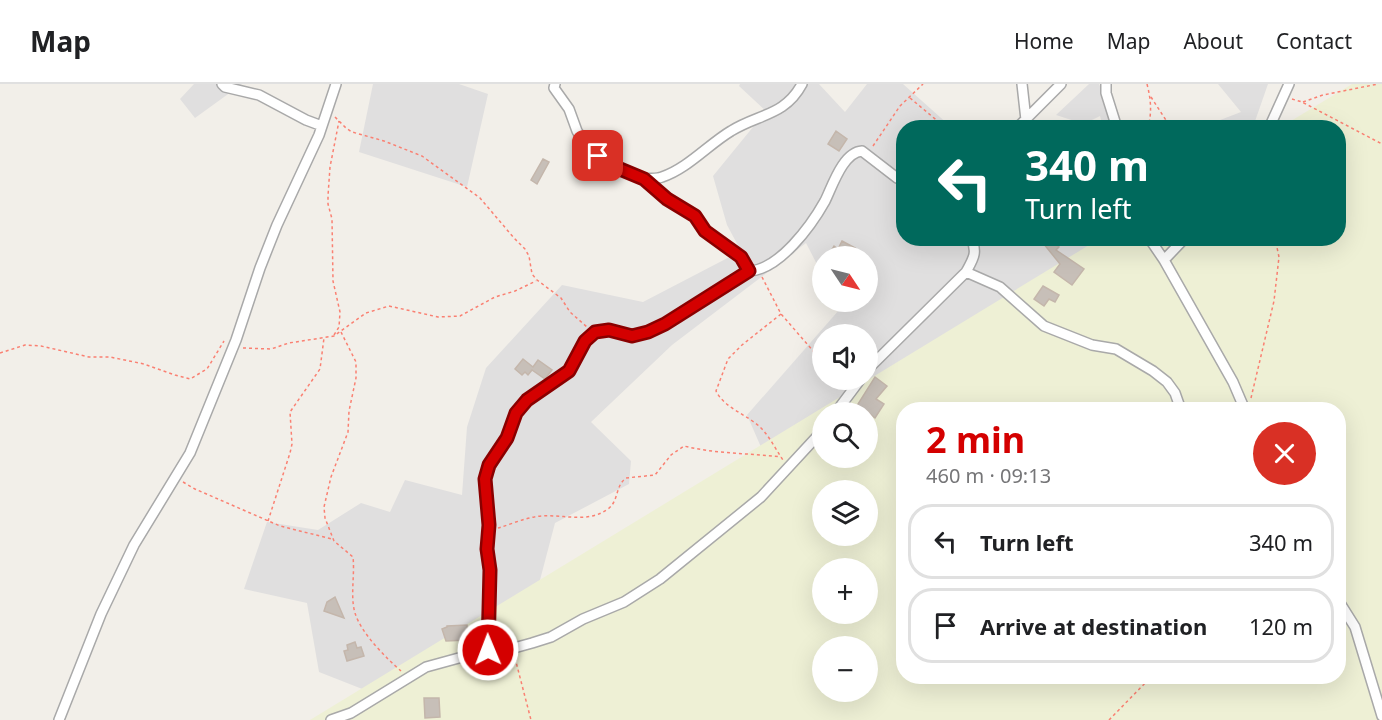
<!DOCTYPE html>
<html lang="en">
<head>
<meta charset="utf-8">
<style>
	:root { --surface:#fff; --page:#f6f6f6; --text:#202124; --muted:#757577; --line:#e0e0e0; --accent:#d40000 }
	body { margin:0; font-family:"Noto Sans",sans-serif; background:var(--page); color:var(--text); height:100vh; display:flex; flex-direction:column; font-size:22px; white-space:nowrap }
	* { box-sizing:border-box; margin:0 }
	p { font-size:20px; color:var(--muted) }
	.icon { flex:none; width:33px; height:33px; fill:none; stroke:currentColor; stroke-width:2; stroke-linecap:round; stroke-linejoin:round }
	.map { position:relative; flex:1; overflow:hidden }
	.details { position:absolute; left:896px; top:318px; width:450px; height:282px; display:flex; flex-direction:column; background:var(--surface); border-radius:24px; box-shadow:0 6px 24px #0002 }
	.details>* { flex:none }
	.top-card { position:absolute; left:896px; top:36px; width:450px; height:126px; border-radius:24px; box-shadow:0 6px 24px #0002; background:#00695c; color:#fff; overflow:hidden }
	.needle { width:39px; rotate:125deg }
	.fabs { position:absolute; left:812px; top:162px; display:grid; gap:12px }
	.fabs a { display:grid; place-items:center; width:66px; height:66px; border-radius:50%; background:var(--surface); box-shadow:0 6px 24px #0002; font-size:30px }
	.pin { position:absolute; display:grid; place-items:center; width:51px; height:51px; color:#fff; margin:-26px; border-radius:12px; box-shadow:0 3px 9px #0006 }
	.me { position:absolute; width:66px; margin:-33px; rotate:359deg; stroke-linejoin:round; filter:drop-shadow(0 0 4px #0008) }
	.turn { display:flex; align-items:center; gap:21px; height:126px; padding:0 30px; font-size:27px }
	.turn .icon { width:78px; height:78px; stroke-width:2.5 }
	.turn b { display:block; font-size:42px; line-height:51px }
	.round { display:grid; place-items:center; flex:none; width:63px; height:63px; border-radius:32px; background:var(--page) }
	.summary { display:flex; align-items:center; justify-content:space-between; height:102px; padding:0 30px }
	h1 { font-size:36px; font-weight:700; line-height:45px; color:var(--accent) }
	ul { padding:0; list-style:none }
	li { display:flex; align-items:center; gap:18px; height:75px; margin:0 12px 9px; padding:0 18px; border:3px solid var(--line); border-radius:24px }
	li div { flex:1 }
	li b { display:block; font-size:22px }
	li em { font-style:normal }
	header { display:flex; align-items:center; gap:36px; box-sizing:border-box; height:84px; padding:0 30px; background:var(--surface); border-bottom:2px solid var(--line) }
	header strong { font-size:28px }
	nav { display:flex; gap:33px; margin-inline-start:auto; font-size:21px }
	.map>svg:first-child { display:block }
	.residential { fill:#e0dfdf; fill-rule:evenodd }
	.farmland { fill:#eef0d5; fill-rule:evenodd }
	.building { fill:#c7bfb8; stroke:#c4b6ab; stroke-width:1.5 }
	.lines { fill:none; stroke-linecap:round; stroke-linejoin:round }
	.minor-casing { stroke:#a9a9a9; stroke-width:12 }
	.path { stroke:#fa8072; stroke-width:1.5; stroke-dasharray:3 3; stroke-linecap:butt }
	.minor { stroke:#fff; stroke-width:9 }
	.route-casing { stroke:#8a0000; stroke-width:15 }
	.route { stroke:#d40000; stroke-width:10 }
</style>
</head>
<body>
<header>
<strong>Map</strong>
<nav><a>Home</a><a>Map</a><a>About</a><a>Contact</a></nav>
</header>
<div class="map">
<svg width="1382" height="636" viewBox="0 0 1382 636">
	<rect width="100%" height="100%" fill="#f2efe9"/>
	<path class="residential" d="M194,0h48l-47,34 -15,-19z
		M373,0h86l29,10 -21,93 -108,-35z
		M740,0h79l26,28 22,-28h36l47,42 -2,2h-45v110l263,1 -263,171 -37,80h-44l-34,19 -41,-94 92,-105 -3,-8h31v-46h-45v18l-16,-31 -134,102 -81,77 40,39 -2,23 -74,39 -45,171 -107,11 -84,-33 -12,-69 -63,-14 23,-67 51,8 43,-27 29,9 15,-32 57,15 5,-68 19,-59 76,-83 81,17 98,-51 -14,-26 -14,-49 53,-65 -27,-25zM822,250h45v46h-45zM822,328h45v46h-45z
		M1089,0h10l21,43h-17l-3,-11 -16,8 -28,-9z
		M1218,0h50l-15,43h-51l39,-15z"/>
	<path class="farmland" d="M1352,0h30v636h-1072l789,-481 239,-1v-110l-57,-1zM903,326h435v266h-435zM822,328h45v46h-45zM822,406h45v46h-45zM822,484h45v46h-45zM822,562h45v46h-45z"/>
	<path class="building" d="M836,47l11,8 -8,12 -11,-7z
		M543,75l6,3 -12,22 -6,-4z
		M1039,154h13l7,9 -3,3 28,19 -12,16 -18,-13 6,-8z
		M842,157l13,7 10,8h-37l6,-10 4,3z
		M1043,202l16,9 -4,7 -6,-3 -5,7 -10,-7z
		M523,275l10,8 5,-7 14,10 -7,9 -13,-9 -4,5 -3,-3 -3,3 -7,-6z
		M875,293l12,9 -11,13 8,5 -9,14 -8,-6h-14z
		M335,513l9,21 -20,-7 3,-9z
		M467,541l1,15 -22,1 -4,-12 5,-2v-1z
		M355,558l2,6 4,-1 3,9 -17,5 -3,-10 4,-1 -1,-5z
		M424,614h15l1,19 -15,1z"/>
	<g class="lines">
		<defs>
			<path id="minor" d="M222,0l3,3 34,8 47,25 16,6
				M555,0l-1,4 15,21 8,22 11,17 20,16 36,15 23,20 28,17 10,15 36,26 8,14c30,-1 62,-45 76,-70 7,-14 18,-49 37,-50l35,27 6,2
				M1022,0l4,36
				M1106,0v9l11,35
				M1017,44l44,-44
				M1269,44l20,-44
				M644,95c6,-1 13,0 18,-2 25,-8 47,-33 69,-46 27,-17 54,-15 71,-47
				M1149,154l15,22 69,122 12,28
				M1164,176l21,-22
				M966,188l34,15 44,39 48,19 24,4 37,22 14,11 8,11 6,17
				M867,286l99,-98c7,-13 12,-19 5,-34
				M836,328l24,-32
				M1338,516l17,27 27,89
				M488,566l2,-80 -3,-21 2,-25 -4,-45 11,-26 11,-15 8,-25 12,-13 42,-29 16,-30 10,-9 14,-3 23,7 16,-4 17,-8 84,-53
				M59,636l42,-106 33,-69 56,-92 46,-113 24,-72 17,-43 42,-90 17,-51
				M331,636l20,-7 75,-46 62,-17 26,-2 18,-5 19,-6 32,-18 41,-17 36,-23 101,-82 61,-66"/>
		</defs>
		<use href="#minor" class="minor-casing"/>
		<path class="path" d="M1147,0c4,16 5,28 1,44
			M1151,13l20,31
			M910,14l36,30
			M1292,15l10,3 80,42
			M1303,18l20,-7 55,-11
			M335,33l11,11 6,4 32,9 38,15 58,42 34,40 11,11 4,7 3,18 5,6 24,18 9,14 17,15
			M873,62l27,-40 23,-22
			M762,193l19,37 41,47
			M781,230l-39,31 -14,14 -12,32c8,17 32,24 45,37 9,9 15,22 22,32
			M341,248l15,30v16l-7,33 -1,21 -17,45 -7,30 1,11 9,23 19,16c2,18 -3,39 2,56 6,20 31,45 46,58
			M334,251l5,-8 1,-15 -7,-31 -1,-62 -4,-15v-8l2,-29 9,-46
			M243,264l28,1 18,-6 45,-7 32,-23 23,-7 49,11 22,-1 35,-19 20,-6 21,-10
			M0,269l25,-8 16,1 48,11h21l34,7 31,11 15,4 17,-10 17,-28
			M839,296l3,4
			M1251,314l23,-97 5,-44 -4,-19
			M183,398l12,7 85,37 52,13
			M268,437l22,-68 2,-9 -2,-32 30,-43 4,-31
			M498,444c11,-3 24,-9 36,-11 24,-5 52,8 74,-8 11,-8 7,-23 18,-31l29,-3 16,-20 13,-9c32,8 65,7 97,11
			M515,574l16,62
			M1109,636l43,-44"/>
		<use href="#minor" class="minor"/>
	</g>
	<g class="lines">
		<defs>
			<path id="route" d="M488,566l2,-80 -3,-21 2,-24 -4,-46 4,-14 18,-27 9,-25 11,-13 42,-29 16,-30 10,-9 14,-2 23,6 16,-4 17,-8 84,-53 -8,-14 -36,-26 -10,-15 -28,-17 -23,-20 -36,-15 -10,-8"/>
		</defs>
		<use href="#route" class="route-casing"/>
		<use href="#route" class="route"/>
	</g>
</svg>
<div class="fabs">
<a><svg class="needle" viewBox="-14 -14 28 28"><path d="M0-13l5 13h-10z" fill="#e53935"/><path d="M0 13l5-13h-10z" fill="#757577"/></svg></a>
<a><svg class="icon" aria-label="sound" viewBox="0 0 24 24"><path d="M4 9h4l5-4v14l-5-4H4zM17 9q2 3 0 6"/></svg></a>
<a><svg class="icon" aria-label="search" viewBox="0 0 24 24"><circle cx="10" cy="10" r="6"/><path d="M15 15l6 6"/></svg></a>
<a><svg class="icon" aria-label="layers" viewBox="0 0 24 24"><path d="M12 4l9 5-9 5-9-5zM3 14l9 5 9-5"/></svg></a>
<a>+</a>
<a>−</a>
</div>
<div class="pin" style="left:598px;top:72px;background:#d93025"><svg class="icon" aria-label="arrive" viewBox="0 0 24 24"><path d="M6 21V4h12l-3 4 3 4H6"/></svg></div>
<svg class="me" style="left:488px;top:566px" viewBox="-20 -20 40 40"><circle r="17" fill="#d40000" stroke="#fff" stroke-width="3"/><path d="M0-11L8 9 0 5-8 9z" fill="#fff"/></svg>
<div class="top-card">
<div class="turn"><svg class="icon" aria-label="left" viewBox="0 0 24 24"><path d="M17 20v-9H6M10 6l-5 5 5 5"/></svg><div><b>340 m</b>Turn left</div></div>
</div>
<section class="details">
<div class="summary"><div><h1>2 min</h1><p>460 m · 09:13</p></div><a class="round" style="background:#d93025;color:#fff"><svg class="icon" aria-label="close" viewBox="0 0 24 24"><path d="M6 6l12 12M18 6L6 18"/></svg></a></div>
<ul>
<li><svg class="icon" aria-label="left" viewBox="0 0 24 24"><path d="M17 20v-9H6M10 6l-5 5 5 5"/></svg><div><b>Turn left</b></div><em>340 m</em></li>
<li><svg class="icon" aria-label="arrive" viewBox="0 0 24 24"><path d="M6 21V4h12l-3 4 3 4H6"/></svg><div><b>Arrive at destination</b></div><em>120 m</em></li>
</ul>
</section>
</div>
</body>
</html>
